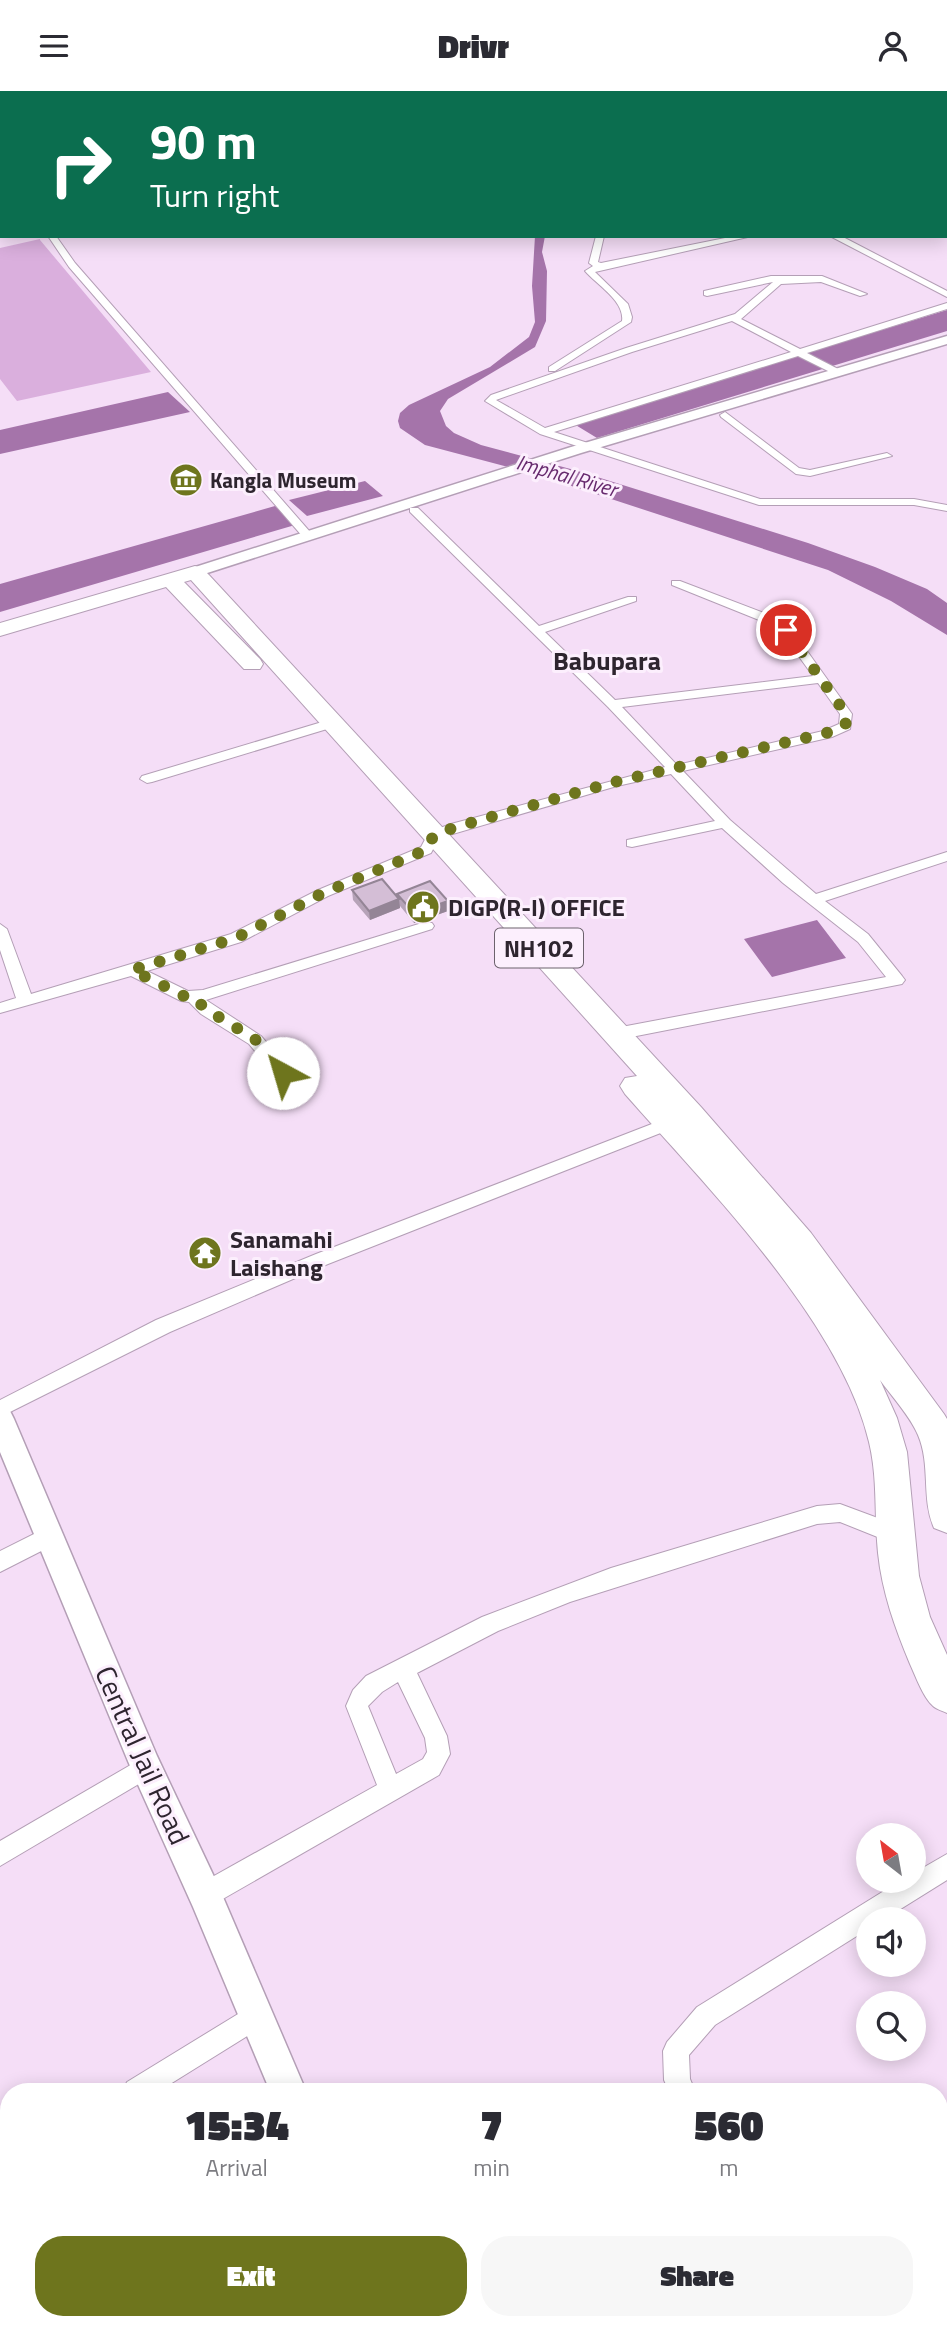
<!DOCTYPE html>
<html lang="en">
<head>
<meta charset="utf-8">
<style>
	:root { --surface:#fff; --page:#f7f7f7; --text:#2b2b33; --muted:#7c7c81; --accent:#6e751d }
	body { margin:0; font-family:"Titillium Web",sans-serif; background:var(--page); color:var(--text); height:100vh; display:flex; flex-direction:column; font-size:26px; white-space:nowrap }
	* { box-sizing:border-box; margin:0 }
	p { font-size:23px; color:var(--muted) }
	.icon { flex:none; width:38px; height:38px; fill:none; stroke:currentColor; stroke-width:2; stroke-linecap:round; stroke-linejoin:round }
	.map { position:relative; flex:1; overflow:hidden }
	.side { position:absolute; left:0px; top:1992px; width:948px; height:247px; display:flex; flex-direction:column; background:var(--surface); border-radius:28px 28px 0 0; box-shadow:0 4px 18px #0003 }
	.side>* { flex:none }
	.top-card { position:absolute; left:0px; top:0px; width:948px; height:147px; box-shadow:0 4px 18px #0003; background:#0b6e4f; color:#fff; overflow:hidden }
	.needle { width:46px; rotate:329deg }
	.tools { position:absolute; left:856px; top:1732px; display:grid; gap:14px }
	.tools a { display:grid; place-items:center; width:70px; height:70px; border-radius:50%; background:var(--surface); box-shadow:0 4px 18px #0003; font-size:35px }
	.pin { position:absolute; display:grid; place-items:center; width:60px; height:60px; color:#fff; margin:-30px; border:4px solid #fff; border-radius:50%; box-shadow:0 2px 7px #0007 }
	.me { position:absolute; width:77px; margin:-38px; rotate:321deg; stroke-linejoin:round; filter:drop-shadow(0 0 5px #0008) }
	.turn { display:flex; align-items:center; gap:24px; height:147px; padding:0 35px; font-size:32px }
	.turn .icon { width:91px; height:91px; stroke-width:2.5 }
	.turn b { display:block; font-size:49px; line-height:60px }
	.eta { display:flex; justify-content:space-evenly; align-items:center; height:119px; text-align:center }
	.eta b { font-size:42px; font-weight:800; line-height:49px }
	.button { display:flex; gap:14px; margin-top:auto; padding:14px 35px }
	.button a { flex:1; height:80px; border-radius:28px; background:var(--accent); color:#fff; font-size:28px; font-weight:800; line-height:80px; text-align:center }
	.button a+a { background:var(--page); color:var(--text) }
	header { display:flex; justify-content:space-between; align-items:center; height:91px; padding:0 35px; background:var(--surface); font-size:32px; font-weight:800 }
	.map>svg:first-child { display:block }
	.green { fill:#daafdd }
	.water { fill:#a574aa }
	.lines { fill:none; stroke-linecap:round; stroke-linejoin:round }
	.river { fill:#a574aa; fill-rule:evenodd }
	.street-casing { stroke:#b49fb6; stroke-width:2 }
	.secondary-casing { stroke:#b49fb6; stroke-width:3 }
	.primary-casing { stroke:#b49fb6; stroke-width:3 }
	.highway-casing { stroke:#b49fb6; stroke-width:2 }
	.street { fill:#fff; fill-rule:evenodd }
	.secondary { fill:#fff; fill-rule:evenodd }
	.primary { fill:#fff; fill-rule:evenodd }
	.highway { fill:#fff; fill-rule:evenodd }
	.wall { fill:#b6a3b8 }
	.shaded-wall { fill:#948596 }
	.building { fill:#d4bed6; stroke:#948596; stroke-width:2 }
	.route { stroke:#6e751d; stroke-width:12; stroke-dasharray:0 21.6 }
	.labels { text-anchor:middle; dominant-baseline:central; stroke-width:6; stroke-linejoin:round; paint-order:stroke }
	.far-water-label { font-size:21px; font-style:italic; fill:#672a6e; stroke:#fceffd }
	.far-poi-label { font-size:21px; font-weight:bold; fill:#2e252f; stroke:#fceffd; text-anchor:start }
	.shield { fill:#fceffd; stroke:#6c626d; stroke-width:2 }
	.shield-label { font-size:23px; font-weight:bold; fill:#2e252f }
	.poi-label { font-size:24px; font-weight:bold; fill:#2e252f; stroke:#fceffd; text-anchor:start }
	.far-district-label { font-size:26px; font-weight:bold; fill:#2e252f; stroke:#fceffd }
	.near-street-label { font-size:28px; fill:#2e252f; stroke:#fceffd }
</style>
</head>
<body>
<header><svg class="icon" aria-label="menu" viewBox="0 0 24 24"><path d="M4 6h16M4 12h16M4 18h16"/></svg>Drivr<svg class="icon" aria-label="person" viewBox="0 0 24 24"><circle cx="12" cy="8" r="4"/><path d="M4 21q1-7 8-7t8 7"/></svg></header>
<div class="map">
<svg width="947" height="2237" viewBox="0 0 947 2237">
	<rect width="100%" height="100%" fill="#f5def7"/>
	<path class="green" d="M40,148v1l111,132 -134,29 -17,-22v-131z"/>
	<path class="water" d="M535,145h10l-3,16 5,19 -1,50 -11,26 -87,52 -8,12 6,15 8,7 27,12 97,26 230,72 67,24 52,22 20,14v32l-56,-34 -63,-31 -290,-95 -113,-30 -25,-17 -2,-7 2,-8 9,-8 81,-38 39,-30 6,-15 -3,-36z
		M947,219v21l-350,107 -23,-14z
		M168,301l22,20 -190,42v-24z
		M365,390l18,15 -76,20 -18,-16z
		M275,415l20,19 -295,87v-28z
		M817,829l29,38 -74,19 -28,-38z"/>
	<g class="lines">
		<path class="river" d="M381,0h22l1,2h-22z"/>
		<defs>
			<path id="street" d="M477,0h8l1,2h-8z
				M564,0h8l1,2h-8z
				M645,0h8l1,2h-8z
				M782,0h8l1,2h-8z
				M879,0l11,2h-10z
				M947,0v4l-5,-2 2,-2z
				M0,3h2v24h-2z
				M48,145h8l19,27 236,270v4h-8l-234,-270z
				M596,145h8l-6,26 3,1 134,-27h17l-157,36 33,32 4,13 -1,5 -76,49h-6v-4l73,-46c3,-20 -25,-36 -37,-50l8,-5 -4,-3z
				M830,145h11l106,55v6z
				M771,185h51l45,18 -7,2 -39,-14 -40,2 -40,35 59,30 147,-46v6l-140,44 35,18v4h-6l-38,-19 -244,76 206,67h154l33,6v6l-33,-6h-155l-219,-71 -55,-33 6,-6 135,-47 109,-34 38,-32 -66,14 -3,-1v-4zM732,230l59,31 -246,76 -49,-28 136,-48z
				M725,321l74,56 11,2 77,-17 5,3 -82,20 -14,-2 -75,-57 -1,-2z
				M410,417h8l121,118 89,-29h8v4l-91,31 70,68 198,-24 -31,-43 -18,-11 -92,-37v-4h8l92,35 18,11 62,87 -2,15 -18,8 -149,34 47,49 86,74 131,-42v9l-122,40 43,33 34,42 3,4 -3,4 -286,56 -6,-2 -2,-4 2,-4 6,-2 270,-51 -28,-35 -75,-59 -61,-55 -90,19 -5,-1v-6l88,-19 -44,-47 -54,12 -178,52 -8,15 -103,43 -87,46 -94,29 41,20 15,-1 219,-67h10l2,3 -2,3 -226,71 55,36 28,33 2,4 -2,4h-12l-28,-33 -48,-30 -12,-12 -8,-1 -50,-25 -131,37v-10l16,-5 -16,-48v-26l7,5 24,65 200,-60 87,-44 103,-43 8,-15 22,-8 214,-57 -57,-60 -198,-195zM818,592l22,31 -1,10 -16,7 -146,34 -55,-58z
				M332,628l5,1v6l-185,56 -5,1 -7,-4 2,-3z
				M675,1024l8,6 -2,4 -353,139 -158,68 -170,85v-17l156,-80 160,-66z
				M840,1413l62,23 3,7 -3,7 -7,3 -55,-22 -23,2 -247,78 -72,29 -81,42 30,63 3,18 -11,21 -225,129 -9,3 -9,-3 -3,-9 3,-9 181,-101 -31,-79 7,-16 13,-14 116,-59 129,-49 206,-62zM398,1591l27,56 2,14 -4,7 -27,15 -28,-68 14,-14z
				M50,1435l7,3 3,7 -3,7 -57,29v-21z
				M146,1665l8,3 3,8 -3,8 -154,91v-25z
				M947,1763v26l-64,40h-15v9l-153,96 -26,30 1,24 5,12h-26l-5,-11 -1,-29 4,-9 30,-35 203,-126h14v-8z
				M256,1912l9,4 4,9 -4,9 -106,66h-36l4,-9z
				M9,2066v28l-9,3v-28z
				M72,2230h28l1,7h-28z"/>
			<path id="secondary" d="M947,245v8l-366,109 -380,122h-12l-2,-3 2,-3 382,-122z
				M0,1316l10,4 4,8 143,337 60,127 89,208h-36l-77,-184 -58,-129 -135,-326z
				M366,2230h40l3,7h-40z"/>
			<path id="primary" d="M832,0h12l1,2h-12z"/>
			<path id="highway" d="M195,475l7,2 7,7 492,532 110,126 133,181 3,5v114l-13,-5c-13,-29 -3,-63 -16,-93 -8,-19 -26,-38 -38,-55l17,38 10,34 12,124 11,41 17,38v58c-4,-2 -11,-4 -14,-7 -10,-9 -17,-29 -23,-42 -15,-36 -28,-72 -32,-111 -4,-38 0,-74 -9,-111 -28,-120 -163,-256 -244,-348l-5,-8 5,-8 12,-2 -446,-496 -7,2 76,77 3,5 -3,5h-16l-78,-82 -166,49v-13z"/>
		</defs>
		<use href="#street" class="street-casing"/>
		<use href="#secondary" class="secondary-casing"/>
		<use href="#primary" class="primary-casing"/>
		<use href="#highway" class="highway-casing"/>
		<use href="#street" class="street"/>
		<use href="#secondary" class="secondary"/>
		<use href="#primary" class="primary"/>
		<use href="#highway" class="highway"/>
	</g>
	<path class="wall" d="M352,799l45,6v-2l51,7v10l-34,12 -14,-17v2l-30,12 -17,-20z"/>
	<path class="shaded-wall" d="M399,808l1,9 -30,12 -1,-9z
		M448,810v10l-34,12v-10z"/>
	<path class="building" d="M382,788l17,20 -30,12 -17,-21z
		M430,790l18,20 -34,12 -17,-19z"/>
	<g class="lines">
		<path class="route" d="M283,982l-28,-34 -48,-29 -15,-14 -6,1 -54,-27 104,-32 87,-45 103,-43 8,-15 22,-8 158,-45 225,-52 8,-8 -1,-8 -60,-84"/>
	</g>
	<defs>
		<symbol id="museum-disc" viewBox="-11 -11 22 22"><circle r="9.5" fill="#6e751d" stroke="#fceffd"/><path d="M0-6L6-3V-2H-6V-3ZM-5-1h2V3h-2ZM-1-1h2V3h-2ZM3-1h2V3H3ZM-6 4H6V6H-6Z" fill="#fff"/></symbol>
		<symbol id="civic-disc" viewBox="-11 -11 22 22"><circle r="9.5" fill="#6e751d" stroke="#fceffd"/><path d="M-.6-6.5H3V-4.5H.6V-3L4-1V1h2V6H-6V1h2V-1L-.6-3ZM-1.2 2.5V6h2.4V2.5Z" fill="#fff"/></symbol>
		<symbol id="temple-disc" viewBox="-11 -11 22 22"><circle r="9.5" fill="#6e751d" stroke="#fceffd"/><path d="M0-6L5-2H3V0L6.5 2.5H4V6H1.5V3h-3V6H-4V2.5H-6.5L-3 0V-2H-5Z" fill="#fff"/></symbol>
	</defs>
	<g fill-rule="evenodd">
		<use href="#museum-disc" x="167" y="370" width="38" height="38"/>
		<use href="#civic-disc" x="404" y="797" width="38" height="38"/>
		<use href="#temple-disc" x="186" y="1143" width="38" height="38"/>
	</g>
	<g class="labels">
		<g class="far-water-label">
			<text transform="translate(567 384) rotate(16)">Imphal River</text>
		</g>
		<g class="far-poi-label">
			<text x="210" y="389">Kangla Museum</text>
		</g>
		<rect class="shield" x="495" y="837.5" width="88" height="39" rx="5"/>
		<g class="shield-label">
			<text x="539" y="857">NH102</text>
		</g>
		<g class="poi-label">
			<text x="448" y="816">DIGP(R-I) OFFICE</text>
			<text x="230" y="1148">Sanamahi<tspan x="230" dy="28">Laishang</tspan></text>
		</g>
		<g class="far-district-label">
			<text x="607" y="569">Babupara</text>
		</g>
		<g class="near-street-label">
			<text transform="translate(143 1664) rotate(66)">Central Jail Road</text>
		</g>
	</g>
</svg>
<div class="tools">
<a><svg class="needle" viewBox="-14 -14 28 28"><path d="M0-13l5 13h-10z" fill="#e53935"/><path d="M0 13l5-13h-10z" fill="#7c7c81"/></svg></a>
<a><svg class="icon" aria-label="sound" viewBox="0 0 24 24"><path d="M4 9h4l5-4v14l-5-4H4zM17 9q2 3 0 6"/></svg></a>
<a><svg class="icon" aria-label="search" viewBox="0 0 24 24"><circle cx="10" cy="10" r="6"/><path d="M15 15l6 6"/></svg></a>
</div>
<div class="pin" style="left:786px;top:539px;background:#d93025"><svg class="icon" aria-label="arrive" viewBox="0 0 24 24"><path d="M6 21V4h12l-3 4 3 4H6"/></svg></div>
<svg class="me" style="left:283px;top:982px" viewBox="-20 -20 40 40"><circle r="19" fill="#fff"/><path d="M0-13L10 11 0 6-10 11z" fill="#6e751d"/></svg>
<div class="top-card">
<div class="turn"><svg class="icon" aria-label="right" viewBox="0 0 24 24"><path d="M7 20v-9h11M14 6l5 5-5 5"/></svg><div><b>90 m</b>Turn right</div></div>
</div>
<section class="side">
<div class="eta">
<div><b>15:34</b><p>Arrival</p></div>
<div><b>7</b><p>min</p></div>
<div><b>560</b><p>m</p></div>
</div>
<div class="button"><a>Exit</a><a>Share</a></div>
</section>
</div>
</body>
</html>
